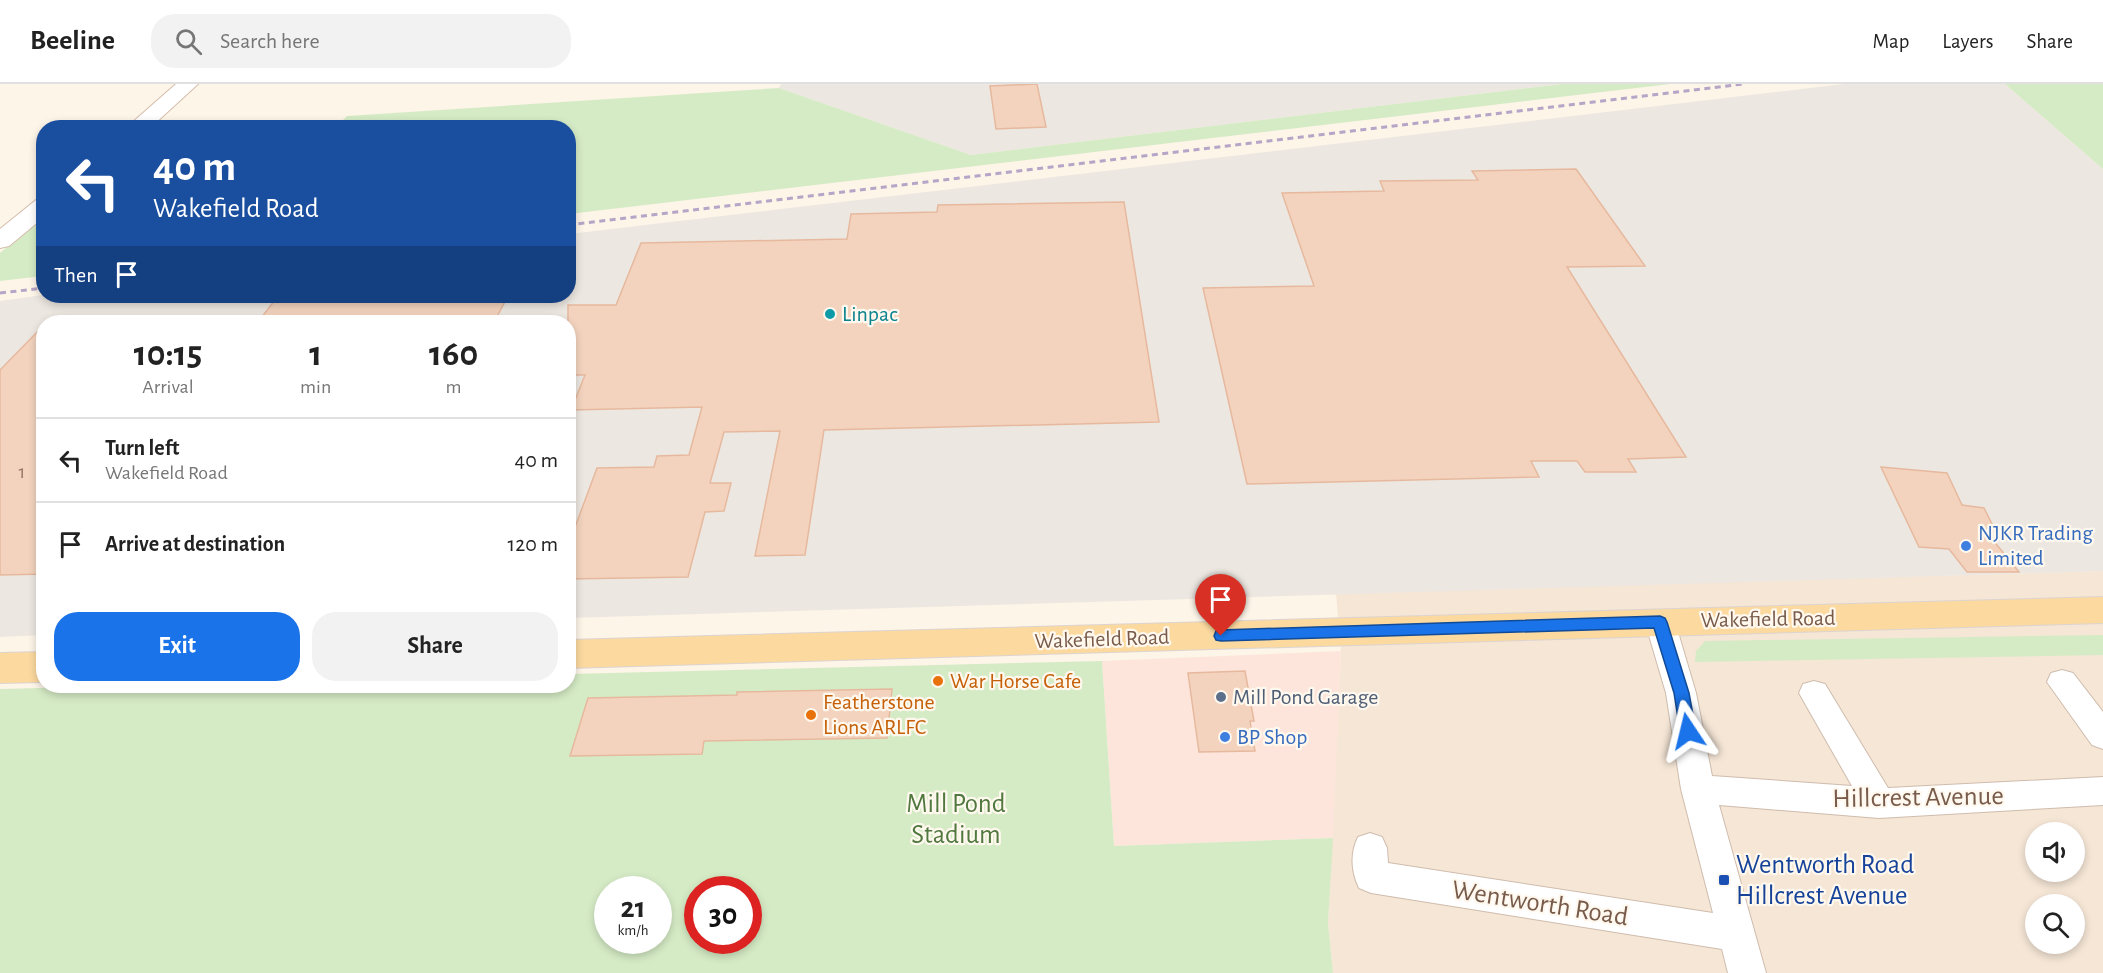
<!DOCTYPE html>
<html lang="en">
<head>
<meta charset="utf-8">
<style>
	:root { --surface:#fff; --page:#f2f2f2; --text:#222; --muted:#767676; --line:#e0e0e0; --accent:#1a73e8 }
	body { margin:0; font-family:"Alegreya Sans",sans-serif; background:var(--page); color:var(--text); height:100vh; display:flex; flex-direction:column; font-size:22px; white-space:nowrap }
	* { box-sizing:border-box; margin:0 }
	p { font-size:20px; color:var(--muted) }
	.icon { flex:none; width:33px; height:33px; fill:none; stroke:currentColor; stroke-width:2; stroke-linecap:round; stroke-linejoin:round }
	.map { position:relative; flex:1; overflow:hidden }
	.side { position:absolute; left:36px; top:231px; width:540px; height:378px; display:flex; flex-direction:column; background:var(--surface); border-radius:24px; box-shadow:0 3px 9px #0003 }
	.side>* { flex:none }
	.hud { position:absolute; left:36px; top:36px; width:540px; height:183px; border-radius:24px; box-shadow:0 3px 9px #0003; background:#1a4fa0; color:#fff; overflow:hidden }
	.fabs { position:absolute; left:2025px; top:738px; display:grid; gap:12px }
	.fabs a { display:grid; place-items:center; width:60px; height:60px; border-radius:50%; background:var(--surface); box-shadow:0 3px 9px #0003; font-size:30px }
	.speed { position:absolute; left:594px; top:792px; display:flex; gap:12px; font-size:30px; font-weight:700; text-align:center }
	.speed>* { display:grid; place-content:center; width:78px; height:78px; border-radius:50%; background:var(--surface); box-shadow:0 3px 9px #0003; line-height:1 }
	.speed small { font-size:15px; font-weight:400 }
	.speed .limit { border:9px solid #d22; background:#fff; color:#111 }
	.pin { position:absolute; display:grid; place-items:center; width:51px; height:51px; color:#fff; margin:-62px -26px; border-radius:50% 50% 50% 0; rotate:-45deg; box-shadow:0 0 6px #0007 }
	.pin .icon { rotate:45deg }
	.me { position:absolute; width:66px; margin:-33px; rotate:350deg; stroke-linejoin:round; filter:drop-shadow(0 0 4px #0008) }
	.turn { display:flex; align-items:center; gap:21px; height:126px; padding:0 18px; font-size:27px }
	.turn .icon { width:78px; height:78px; stroke-width:2.5 }
	.turn b { display:block; font-size:42px; line-height:51px }
	.then { display:flex; align-items:center; height:57px; padding:0 18px; background:#0003; gap:12px; font-size:22px }
	.eta { display:flex; justify-content:space-evenly; align-items:center; height:102px; text-align:center }
	.eta b { font-size:36px; font-weight:700; line-height:42px }
	.cta { display:flex; gap:12px; margin-top:auto; padding:12px 18px }
	.cta a { flex:1; height:69px; border-radius:24px; background:var(--accent); color:#fff; font-size:24px; font-weight:700; line-height:69px; text-align:center }
	.cta a+a { background:var(--page); color:var(--text) }
	ul { padding:0; list-style:none }
	li { display:flex; align-items:center; gap:18px; height:84px; padding:0 18px; border-top:2px solid var(--line) }
	li div { flex:1 }
	li b { display:block; font-size:22px }
	li em { font-style:normal }
	header { display:flex; align-items:center; gap:36px; box-sizing:border-box; height:84px; padding:0 30px; background:var(--surface); border-bottom:2px solid var(--line) }
	header strong { font-size:28px }
	nav { display:flex; gap:33px; margin-inline-start:auto; font-size:21px }
	.search { width:420px; height:54px; background:var(--page); display:flex; align-items:center; gap:15px; box-sizing:border-box; padding:0 21px; border-radius:24px; color:var(--muted); font-size:22px }
	.map>svg:first-child { display:block }
	.residential { fill:#f5e6d6; fill-rule:evenodd }
	.commercial { fill:#fde5db }
	.industrial { fill:#ede7e1 }
	.green { fill:#d5ebc5; fill-rule:evenodd }
	.building { fill:#f3d3be; stroke:#e6b99e; stroke-width:1.5 }
	.lines { fill:none; stroke-linecap:round; stroke-linejoin:round }
	.street-casing { stroke:#cfbcad; stroke-width:2 }
	.secondary-casing { stroke:#d5bead; stroke-width:2 }
	.primary-casing { stroke:#dcd4d0; stroke-width:2 }
	.street { fill:#fff; fill-rule:evenodd }
	.secondary { fill:#fff; fill-rule:evenodd }
	.primary { fill:#fcd99f; fill-rule:evenodd }
	.rail { stroke:#b7a5c8; stroke-width:3; stroke-dasharray:6 4.5; stroke-linecap:butt }
	.route { fill:#1a73e8; stroke:#114b97; stroke-width:1.5 }
	.culture-dot { fill:#0f9aa8; stroke:#fff8ee; stroke-width:2 }
	.shop-dot { fill:#3f7fe0; stroke:#fff8ee; stroke-width:2 }
	.food-dot { fill:#e8710a; stroke:#fff8ee; stroke-width:2 }
	.service-dot { fill:#5c6f8a; stroke:#fff8ee; stroke-width:2 }
	.transit-dot { fill:#1a4fb4; stroke:#fff8ee; stroke-width:2 }
	.labels { text-anchor:middle; dominant-baseline:central; stroke-width:4.5; stroke-linejoin:round; paint-order:stroke }
	.number-label { font-size:20px; fill:#977968 }
	.culture-label { font-size:22px; fill:#0d838f; stroke:#fff8ee; text-anchor:start }
	.shop-label { font-size:22px; fill:#366cbe; stroke:#fff8ee; text-anchor:start }
	.street-label { font-size:22px; fill:#785b4b; stroke:#fff8ee }
	.food-label { font-size:22px; fill:#c56008; stroke:#fff8ee; text-anchor:start }
	.service-label { font-size:22px; fill:#4e5e75; stroke:#fff8ee; text-anchor:start }
	.near-street-label { font-size:27px; fill:#785b4b; stroke:#fff8ee }
	.near-park-label { font-size:27px; fill:#50783f; stroke:#fff8ee }
	.near-transit-label { font-size:27px; fill:#164399; stroke:#fff8ee; text-anchor:start }
</style>
</head>
<body>
<header>
<strong>Beeline</strong>
<div class="search"><svg class="icon" aria-label="search" viewBox="0 0 24 24"><circle cx="10" cy="10" r="6"/><path d="M15 15l6 6"/></svg>Search here</div>
<nav><a>Map</a><a>Layers</a><a>Share</a></nav>
</header>
<div class="map">
<svg width="2103" height="889" viewBox="0 0 2103 889">
	<rect width="100%" height="100%" fill="#fdf5e8"/>
	<path class="residential" d="M2103,487v402h-770l-5,-50 13,-272 -5,-58zM2036,748h38v40h-38zM2036,820h38v40h-38z"/>
	<path class="commercial" d="M1341,567l-8,187 -219,8 -12,-185z"/>
	<path class="industrial" d="M781,0h781l-591,71 -192,-67z
		M1844,0h161l98,85v402l-1534,47 -1,-296h-524l-1,313 -43,2v-336l43,-6 525,1 1,-62z"/>
	<path class="green" d="M1562,0h108l-1101,130 -1,-86 -232,-1 11,-11 432,-28 192,67z
		M2005,0h98v85z
		M43,132v60l-43,5v-28z
		M2103,551v20l-408,7 1,-11 9,-10z
		M1102,577l12,185 219,-8 -5,85 5,50h-1333v-284l123,-3h445l1,-12zM608,806h50v50h-50zM698,806h50v50h-50z"/>
	<path class="building" d="M1037,0l9,43 -50,2 -6,-43z
		M1576,85l69,97 -78,1 119,190 -58,2 8,13h-51l-8,-11h-46l8,16 -292,7 -44,-196 111,-2 -32,-93 102,-2 -4,-10 98,-1 -6,-9z
		M1124,118l35,220 -335,8 -19,125 -50,1 25,-125 -56,1 -14,51h21l-7,28 -19,1 -17,65 -120,2v-33l29,-78 57,-1 3,-11 32,-1 13,-48 -131,3 14,-35h-17v-70h48l25,-62 206,-4 4,-25 86,-2 1,-7z
		M278,212h230l-14,26h-236z
		M44,241v249l-44,1v-205z
		M1881,383l66,6 15,32 22,3 11,22 -11,-1 35,43h-52l-18,-23 -30,-2z
		M1245,587l9,50h-4l5,30 -56,1 -11,-79z
		M892,605l-5,49 -183,3 -2,13 -132,2 18,-58 149,-3v-3z"/>
	<g class="lines">
		<defs>
			<path id="street" d="M1660,527l10,3 5,8 21,71 16,83 140,10 -53,-93 4,-9 11,-3 11,3 63,104 215,-11v28l-224,13 -160,-13 47,168h-38l-6,-24 -351,-56 -12,-5c-8,-16 -9,-35 -1,-51l12,-4 12,4 5,11 1,15 325,50 -32,-124 -15,-96 -21,-71 5,-8z
				M2062,586l11,3 30,39v37l-11,-4 -45,-63 4,-9z"/>
			<path id="secondary" d="M176,0h22l-48,44h-24z
				M44,114v19l-35,29 -9,2v-19l36,-29z"/>
			<path id="primary" d="M2103,513v26l-1535,45v-28z
				M44,568v30l-44,1v-30z"/>
		</defs>
		<use href="#street" class="street-casing"/>
		<use href="#secondary" class="secondary-casing"/>
		<use href="#primary" class="primary-casing"/>
		<use href="#street" class="street"/>
		<use href="#secondary" class="secondary"/>
		<use href="#primary" class="primary"/>
		<path class="rail" d="M568,141l1175,-141
			M0,209l44,-5"/>
	</g>
	<path class="route" d="M1660,532l5,2 2,4 22,71 7,38 -2,5 -6,2 -6,-2 -2,-5 -6,-38 -20,-65 -433,13 -5,-1 -2,-4 2,-5 5,-1z"/>
	<circle class="culture-dot" cx="830" cy="230" r="6"/>
	<g class="shop-dot">
		<circle cx="1966" cy="462" r="6"/>
		<circle cx="1225" cy="653" r="6"/>
	</g>
	<g class="food-dot">
		<circle cx="938" cy="597" r="6"/>
		<circle cx="811" cy="631" r="6"/>
	</g>
	<circle class="service-dot" cx="1221" cy="613" r="6"/>
	<rect class="transit-dot" x="1718" y="790" width="12" height="12" rx="3"/>
	<g class="labels">
		<g class="number-label">
			<text x="22" y="388">1</text>
		</g>
		<g class="culture-label">
			<text x="842" y="230">Linpac</text>
		</g>
		<g class="shop-label">
			<text x="1978" y="449">NJKR Trading<tspan x="1978" dy="25">Limited</tspan></text>
			<text x="1237" y="653">BP Shop</text>
		</g>
		<g class="street-label">
			<text transform="translate(1768 535) rotate(-1)">Wakefield Road</text>
			<text transform="translate(1102 555) rotate(-2)">Wakefield Road</text>
		</g>
		<g class="food-label">
			<text x="950" y="597">War Horse Cafe</text>
			<text x="823" y="618">Featherstone<tspan x="823" dy="25">Lions ARLFC</tspan></text>
		</g>
		<g class="service-label">
			<text x="1233" y="613">Mill Pond Garage</text>
		</g>
		<g class="near-street-label">
			<text transform="translate(1918 713) rotate(-1)">Hillcrest Avenue</text>
			<text transform="translate(1540 819) rotate(9)">Wentworth Road</text>
		</g>
		<g class="near-park-label">
			<text x="956" y="719">Mill Pond<tspan x="956" dy="31">Stadium</tspan></text>
		</g>
		<g class="near-transit-label">
			<text x="1736" y="780">Wentworth Road<tspan x="1736" dy="31">Hillcrest Avenue</tspan></text>
		</g>
	</g>
</svg>
<div class="fabs">
<a><svg class="icon" aria-label="sound" viewBox="0 0 24 24"><path d="M4 9h4l5-4v14l-5-4H4zM17 9q2 3 0 6"/></svg></a>
<a><svg class="icon" aria-label="search" viewBox="0 0 24 24"><circle cx="10" cy="10" r="6"/><path d="M15 15l6 6"/></svg></a>
</div>
<div class="speed"><div>21<small>km/h</small></div><div class="limit">30</div></div>
<div class="pin" style="left:1221px;top:552px;background:#d93025"><svg class="icon" aria-label="arrive" viewBox="0 0 24 24"><path d="M6 21V4h12l-3 4 3 4H6"/></svg></div>
<svg class="me" style="left:1688px;top:647px" viewBox="-20 -20 40 40"><path d="M0-17L14 15 0 8-14 15z" fill="#1a73e8" stroke="#fff" stroke-width="4"/></svg>
<div class="hud">
<div class="turn"><svg class="icon" aria-label="left" viewBox="0 0 24 24"><path d="M17 20v-9H6M10 6l-5 5 5 5"/></svg><div><b>40 m</b>Wakefield Road</div></div>
<div class="then">Then<svg class="icon" aria-label="arrive" viewBox="0 0 24 24"><path d="M6 21V4h12l-3 4 3 4H6"/></svg></div>
</div>
<section class="side">
<div class="eta">
<div><b>10:15</b><p>Arrival</p></div>
<div><b>1</b><p>min</p></div>
<div><b>160</b><p>m</p></div>
</div>
<ul>
<li><svg class="icon" aria-label="left" viewBox="0 0 24 24"><path d="M17 20v-9H6M10 6l-5 5 5 5"/></svg><div><b>Turn left</b><p>Wakefield Road</p></div><em>40 m</em></li>
<li><svg class="icon" aria-label="arrive" viewBox="0 0 24 24"><path d="M6 21V4h12l-3 4 3 4H6"/></svg><div><b>Arrive at destination</b></div><em>120 m</em></li>
</ul>
<div class="cta"><a>Exit</a><a>Share</a></div>
</section>
</div>
</body>
</html>
